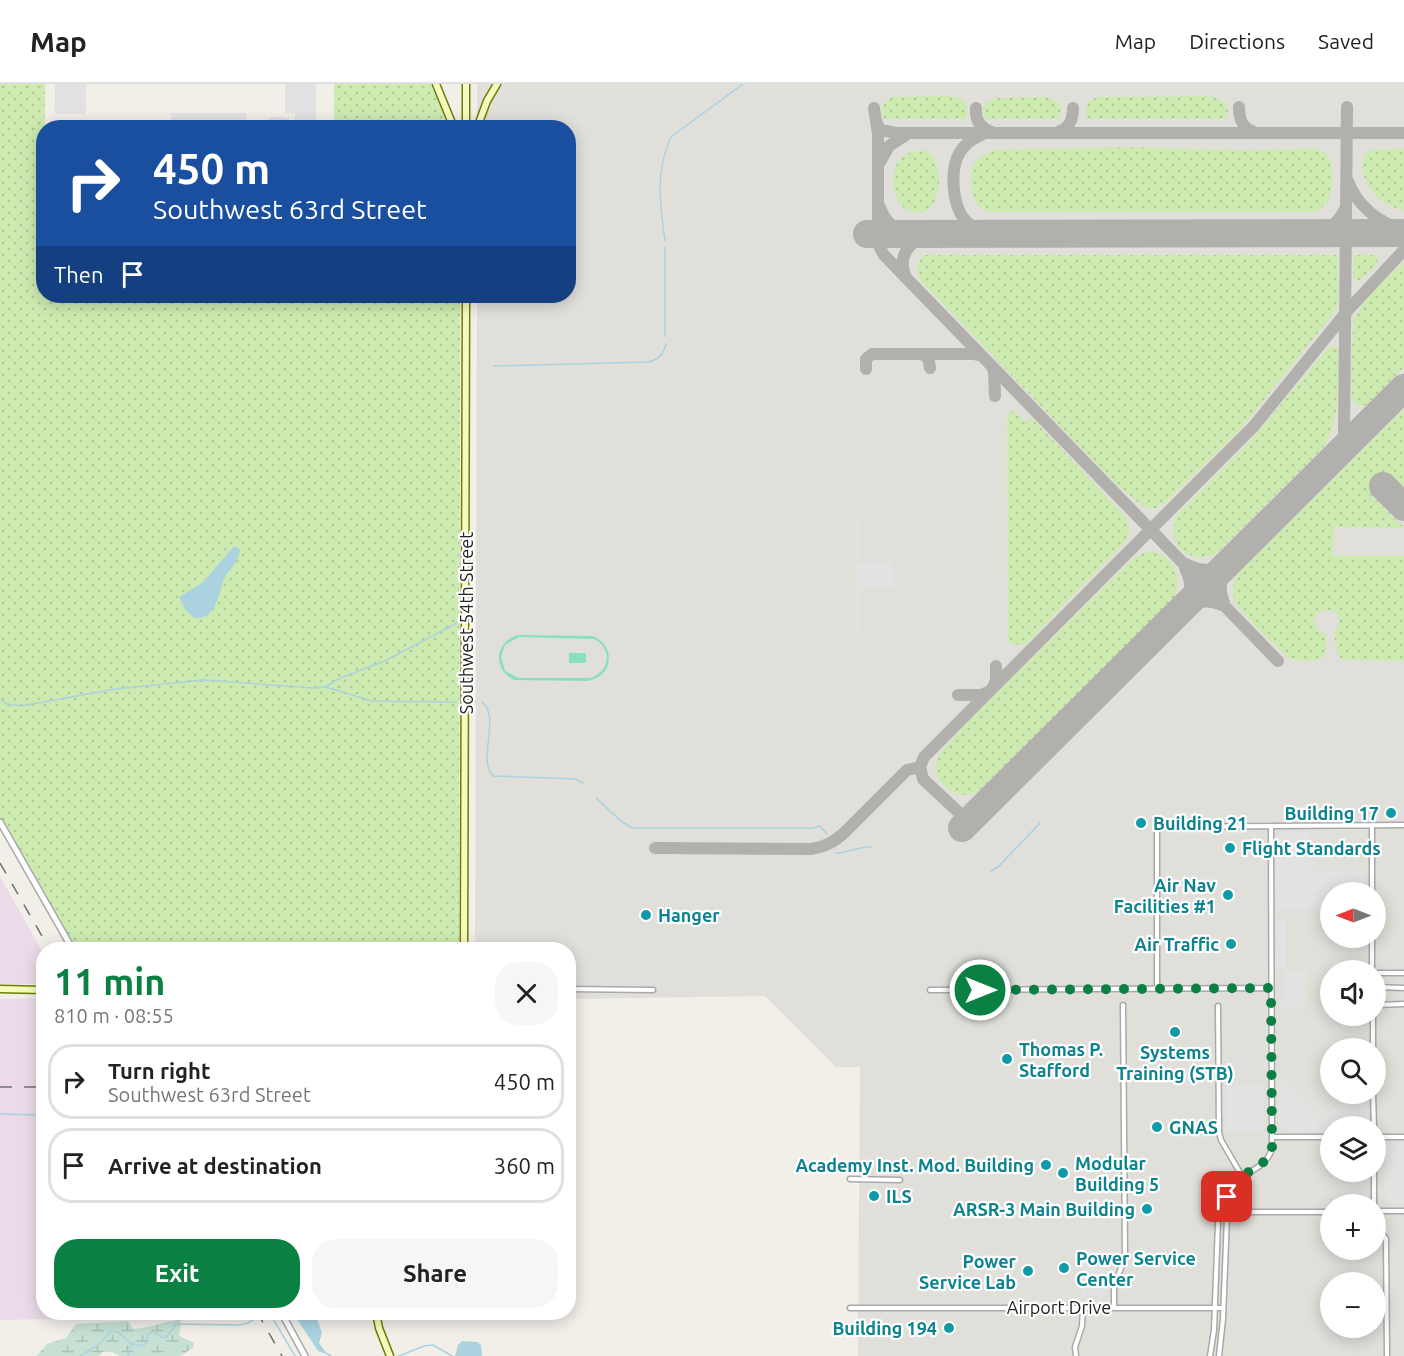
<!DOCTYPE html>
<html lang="en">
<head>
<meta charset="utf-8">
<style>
	:root { --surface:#fff; --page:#f6f6f6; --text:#222; --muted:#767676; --line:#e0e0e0; --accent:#0b8043 }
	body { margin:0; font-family:Ubuntu,sans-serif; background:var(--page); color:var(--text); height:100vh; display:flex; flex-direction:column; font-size:22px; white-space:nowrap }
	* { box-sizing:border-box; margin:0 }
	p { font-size:20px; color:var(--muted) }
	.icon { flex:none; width:33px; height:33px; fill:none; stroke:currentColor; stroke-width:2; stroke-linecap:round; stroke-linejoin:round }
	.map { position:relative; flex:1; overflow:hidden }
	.panel { position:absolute; left:36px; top:858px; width:540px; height:378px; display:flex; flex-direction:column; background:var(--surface); border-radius:24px; box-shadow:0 3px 15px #0003 }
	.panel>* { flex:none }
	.banner { position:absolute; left:36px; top:36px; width:540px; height:183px; border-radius:24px; box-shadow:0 3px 15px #0003; background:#1a4fa0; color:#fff; overflow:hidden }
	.needle { width:39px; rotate:270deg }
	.tools { position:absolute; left:1320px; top:798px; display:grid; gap:12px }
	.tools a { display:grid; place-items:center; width:66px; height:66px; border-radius:50%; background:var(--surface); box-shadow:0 3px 15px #0003; font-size:30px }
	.pin { position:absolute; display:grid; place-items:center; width:51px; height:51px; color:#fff; margin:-26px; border-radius:12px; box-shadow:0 3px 9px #0006 }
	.me { position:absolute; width:66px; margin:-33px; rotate:90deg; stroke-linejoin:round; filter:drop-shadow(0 0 4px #0008) }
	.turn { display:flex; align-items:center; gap:21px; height:126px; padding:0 18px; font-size:27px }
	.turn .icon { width:78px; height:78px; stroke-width:2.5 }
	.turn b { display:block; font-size:42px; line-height:51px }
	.then { display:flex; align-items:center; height:57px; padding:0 18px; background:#0003; gap:12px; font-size:22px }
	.round { display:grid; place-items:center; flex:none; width:63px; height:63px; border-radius:24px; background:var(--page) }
	.overview { display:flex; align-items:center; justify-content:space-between; height:102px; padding:0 18px }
	h1 { font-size:36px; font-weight:700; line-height:45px; color:var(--accent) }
	.primary-button { display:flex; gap:12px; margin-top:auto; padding:12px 18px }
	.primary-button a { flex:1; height:69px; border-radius:24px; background:var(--accent); color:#fff; font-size:24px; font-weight:700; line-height:69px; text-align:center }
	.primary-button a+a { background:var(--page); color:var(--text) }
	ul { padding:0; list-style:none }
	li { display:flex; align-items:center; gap:18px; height:75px; margin:0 12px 9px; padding:0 6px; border:3px solid var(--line); border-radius:24px }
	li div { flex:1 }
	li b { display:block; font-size:22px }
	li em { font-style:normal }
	header { display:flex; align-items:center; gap:36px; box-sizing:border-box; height:84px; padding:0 30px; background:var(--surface); border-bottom:2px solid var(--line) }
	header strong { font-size:28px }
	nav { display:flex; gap:33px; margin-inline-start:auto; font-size:21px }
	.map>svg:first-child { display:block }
	.industrial { fill:#ebdbe8 }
	.airport { fill:#e1dfda; fill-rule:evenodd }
	.grass { fill:url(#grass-dots) }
	.wetland { fill:url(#wetland-marsh) }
	.pitch { fill:#88e0be; fill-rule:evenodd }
	.parking { fill:#e2e2e2 }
	.water { fill:#aad3df }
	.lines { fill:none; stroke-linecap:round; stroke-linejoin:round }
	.stream { stroke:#aad3df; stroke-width:1.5 }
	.taxiway { stroke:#b1b0ac; stroke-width:12 }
	.runway { stroke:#b1b0ac; stroke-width:28 }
	.minor-casing { stroke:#a9a9a9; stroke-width:7 }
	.tertiary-casing { stroke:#a9a9a9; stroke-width:8 }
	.secondary-casing { stroke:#707d05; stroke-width:9 }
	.minor { stroke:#fff; stroke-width:4 }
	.tertiary { stroke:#fff; stroke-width:5 }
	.secondary { stroke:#f7fabf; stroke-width:6 }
	.rail { stroke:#707070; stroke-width:1.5; stroke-dasharray:12 12; stroke-linecap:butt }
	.route { stroke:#0b8043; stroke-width:10; stroke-dasharray:0 18 }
	.culture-dot { fill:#0f9aa8; stroke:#fff; stroke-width:2 }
	.labels { text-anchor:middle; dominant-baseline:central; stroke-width:4.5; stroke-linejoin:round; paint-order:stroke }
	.street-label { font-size:18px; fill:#222; stroke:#fff }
	.culture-label { font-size:18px; font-weight:bold; fill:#0d838f; stroke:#fff; text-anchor:start }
</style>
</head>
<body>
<header>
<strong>Map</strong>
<nav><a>Map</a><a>Directions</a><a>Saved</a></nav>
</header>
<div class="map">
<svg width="1404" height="1272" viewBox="0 0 1404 1272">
	<defs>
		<pattern id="grass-dots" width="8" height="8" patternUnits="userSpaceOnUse" patternTransform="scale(1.5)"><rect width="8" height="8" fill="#cdebb0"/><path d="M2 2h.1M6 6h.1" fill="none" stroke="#b0c997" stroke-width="1.8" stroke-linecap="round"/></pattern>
		<pattern id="wetland-marsh" width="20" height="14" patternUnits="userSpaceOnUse" patternTransform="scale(1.5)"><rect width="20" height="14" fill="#c6e0d4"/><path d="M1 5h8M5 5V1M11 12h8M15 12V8" fill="none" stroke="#aac0b6"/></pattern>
	</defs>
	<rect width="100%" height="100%" fill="#f2efe9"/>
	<path class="industrial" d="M0,792l43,77v31h-43z
		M43,914l1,314h196l2,3 -242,5v-321z"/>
	<path class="airport" d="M477,0h927v1272h-546l2,-289h-24l-71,-71 -196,3 -1,-49h-93l2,-654h91v-168l-91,-1zM1330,808h46v46h-46zM1330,886h46v46h-46zM1330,964h46v46h-46zM1330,1042h46v46h-46zM1330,1120h46v46h-46zM1330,1198h46v46h-46z"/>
	<path class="grass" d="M0,0h45l-1,212h416l-1,653h-384l-75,-130z
		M334,0h100l18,44h-118z
		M1208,12c13,2 24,8 18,23h-139l-2,-7 4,-11 9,-4z
		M893,13c16,0 48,-3 63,0 11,2 13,13 10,22h-83l-2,-11 6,-8z
		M1048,13l9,4 4,6 -1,12h-75l-2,-8 1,-6 11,-7z
		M1137,63c60,3 120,5 180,1v2l6,1 7,8c3,20 6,48 -18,53h-320c-17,-4 -21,-14 -21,-31 0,-6 0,-13 4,-18 4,-7 12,-9 20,-13z
		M1404,65v62c-8,-3 -16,-5 -22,-10 -14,-11 -29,-38 -12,-51z
		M927,67c19,12 17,71 -17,60 -20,-6 -22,-44 -6,-56 7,-4 15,-4 23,-4z
		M923,171h415v48l-5,11 -93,116 -74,72 -10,6h-11l-33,-28 -191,-199c-5,-9 -5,-17 2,-26z
		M1354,171h25l-3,10 -18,17 -5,-5z
		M1404,178v105l-37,38 -8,1 -6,-5 -2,-4 2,-75c9,-23 33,-43 51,-60z
		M1333,261l4,3 1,5c-1,34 4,64 -15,95l-106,105c-28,13 -52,-8 -41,-37l76,-77 77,-92z
		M1404,325v78l-11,-11 -21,20 32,32 -70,-1 -1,29h71v105l-61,-1c-8,-5 -10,-21 -7,-31 3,-7 4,0 3,-8 -1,-13 -13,-13 -22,-8l-3,9 3,8 10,5 -2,21c-9,7 -29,6 -39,0 -12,-13 -47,-42 -52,-58 -3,-8 0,-16 3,-23z
		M1013,326l13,12 5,-5 96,101 3,11 -4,12 -100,103 -11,1 -4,-1 -3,-5 -1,-224z
		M1150,467c23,3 34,27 24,46l-196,195c-19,8 -32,-1 -42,-17 -4,-20 15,-34 27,-48l149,-148c12,-11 23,-25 38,-28z"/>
	<path class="wetland" d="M181,1236l-2,16 15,7 -1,5 -13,8h-60l-8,-4h-9l-4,4h-62l10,-12 19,-6 10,-14 52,-3 5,8c17,-1 30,-8 48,-9z"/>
	<path class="pitch" d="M518,551l75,1c23,10 21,40 -5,45l-74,-1c-22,-11 -19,-39 4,-45zM519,553l75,2c19,9 16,33 -4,39h-71l-14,-7 -4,-14 4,-12z
		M569,569h17v10h-17z"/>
	<path class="parking" d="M55,0h31v30h-31z
		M285,0h31v38h-21v-9h-10z
		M171,29h75v14h-75z
		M269,33h20v10h-20z
		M855,438l4,2v30l-2,1v7h36v26h-33l-1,42h-4z
		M1280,748h28v7h4v32h51l2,13h4v8h-39v18h-55l1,-75h4z
		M1274,835h12v50h-11z
		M1285,886h21v37h-26l4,-9z
		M1265,930h4l1,56h-5z
		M1281,995l42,40 22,-21 6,5 6,-7 11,10 1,16 -2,2 -7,-7 -9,9h-21v6h-41l-12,-11v-34z
		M1226,1002h38v45l-37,1z
		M1398,1057h6v62h-19v-58h12z
		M1081,1165l24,1v47l-24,-1z"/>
	<path class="water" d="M234,462l6,3c-1,14 -10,18 -16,30 -6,15 -7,41 -30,39l-10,-10 -5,-11 24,-15z
		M293,1229h22l7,20 -3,10 6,8 -1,2 -6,-2z
		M462,1257l16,1 3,3 1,11h-27l3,-11z"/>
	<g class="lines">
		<path class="stream" d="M665,157c-5,-36 -10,-70 6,-104l72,-53
			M665,163v89
			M494,282l154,-4c10,-2 15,-7 18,-18
			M327,602l11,-7 49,-19 70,-37
			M0,616l7,4 14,2 94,-17 89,-9 110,8 12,-1 46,14 84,1
			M472,618h4
			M482,618c19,15 -5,58 11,74l83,3 7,4
			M596,714l26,24 11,6h180l7,-2 7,8
			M836,769c12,0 23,-7 36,-6
			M991,787l7,-4 42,-44
			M0,1030l44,1
			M269,1228l26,44
			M324,1268l7,4
			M80,1272l18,-11 13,-14 7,1 12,11 12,3 4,-3 2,-9 6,-3 7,6 5,1 10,-14 63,1 9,-2 17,-11
			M128,1272l4,-12
			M399,1272l25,-10 9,-1 19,11"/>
		<path class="taxiway" d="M1239,23c0,12 3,21 15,25
			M874,24l4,26v100l2,14 4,7 394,406
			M976,24c-1,13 5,21 18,25
			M876,38l5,8 15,3h508
			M1058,48c12,-4 15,-13 15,-24
			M981,51c-9,4 -16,9 -21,17 -11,18 -8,57 8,71 12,10 25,10 40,11
			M880,78l9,-16 17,-11
			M1348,97c9,25 31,42 56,49
			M880,123c5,17 17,24 34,27
			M1310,150c16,-4 28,-9 35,-25
			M906,194c-10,-23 4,-38 26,-44
			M921,270l7,3 2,11
			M992,283l2,5 1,24
			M866,285v-10l6,-5h102l8,2
			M1332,376l10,-15 2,-9 3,-329
			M1186,480c17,9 31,7 46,-4
			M1224,519c-6,-15 -4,-28 5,-40
			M1183,526c12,-10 25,-11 39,-5
			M1176,532c14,-17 19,-27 9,-48
			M993,603l3,-7v-14
			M958,611h23l7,-3
			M969,738l-46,-43 -3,-12 4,-10 330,-331 95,-117 55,-59
			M655,764l156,1c14,-2 23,-7 34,-17l62,-62 13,-3"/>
		<path class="runway" d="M867,150l537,-1
			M1383,402l21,21
			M962,744l442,-440"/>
		<defs>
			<path id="minor" d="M1372,742v66
				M1372,854v32
				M1376,889h28
				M1376,903l28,1
				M568,905l85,1
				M1157,905v-162l247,-2
				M930,906l341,-2
				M1376,921l28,-1
				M1218,922l1,126 2,8 21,36
				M1373,932v32
				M1373,1010l1,32
				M1272,1053h58
				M1376,1053h28
				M1374,1088v32
				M850,1095l50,1
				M1376,1127h28
				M1218,1128h112
				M1376,1141l10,14 1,117
				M1114,1223v-21l11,-28 -2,-253
				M850,1224h373
				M1076,1272l-1,-9 7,-21 1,-19
				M1210,1272l4,-26 5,-134 7,-14 13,-5
				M1219,1272l4,-37 5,-128c10,-19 39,-20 44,-43l-1,-322"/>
			<path id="tertiary" d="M0,738l73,128
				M281,1228l24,44"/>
			<path id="secondary" d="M436,0l18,44
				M466,44v-44
				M477,44l10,-27 10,-17
				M464,866l2,-654
				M0,905l44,1
				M376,1228l3,16 11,28"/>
		</defs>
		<use href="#minor" class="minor-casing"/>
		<use href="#tertiary" class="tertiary-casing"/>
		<use href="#secondary" class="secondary-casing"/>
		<use href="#minor" class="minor"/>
		<use href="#tertiary" class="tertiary"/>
		<use href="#secondary" class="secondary"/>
		<path class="rail" d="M0,779l50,87
			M0,1003h44
			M257,1228l25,44"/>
	</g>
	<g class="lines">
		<path class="route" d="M980,906l291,-2 1,160c-6,25 -43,24 -45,49"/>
	</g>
	<g class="culture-dot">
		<circle cx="1391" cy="729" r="6"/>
		<circle cx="1141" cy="739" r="6"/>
		<circle cx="1230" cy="764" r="6"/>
		<circle cx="1228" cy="811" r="6"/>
		<circle cx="646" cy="831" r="6"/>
		<circle cx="1231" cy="860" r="6"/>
		<circle cx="1175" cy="948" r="6"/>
		<circle cx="1007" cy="975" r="6"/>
		<circle cx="1157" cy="1043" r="6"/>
		<circle cx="1046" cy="1081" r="6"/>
		<circle cx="1063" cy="1089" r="6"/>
		<circle cx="874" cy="1112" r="6"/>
		<circle cx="1147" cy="1125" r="6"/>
		<circle cx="1064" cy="1184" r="6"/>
		<circle cx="1028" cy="1187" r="6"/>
		<circle cx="949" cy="1244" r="6"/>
	</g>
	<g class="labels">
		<g class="street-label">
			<text transform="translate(466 539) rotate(-90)">Southwest 54th Street</text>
			<text x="1059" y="1223">Airport Drive</text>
		</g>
		<g class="culture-label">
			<text x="1379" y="729" text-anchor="end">Building 17</text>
			<text x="1153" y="739">Building 21</text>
			<text x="1242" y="764">Flight Standards</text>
			<text x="1216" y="801" text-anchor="end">Air Nav<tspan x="1216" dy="21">Facilities #1</tspan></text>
			<text x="658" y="831">Hanger</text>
			<text x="1219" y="860" text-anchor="end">Air Traffic</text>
			<text x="1019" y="965">Thomas P.<tspan x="1019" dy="21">Stafford</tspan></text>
			<text x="1175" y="968" text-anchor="middle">Systems<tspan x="1175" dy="21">Training (STB)</tspan></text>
			<text x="1169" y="1043">GNAS</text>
			<text x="1075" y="1079">Modular<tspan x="1075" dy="21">Building 5</tspan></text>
			<text x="1034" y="1081" text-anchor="end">Academy Inst. Mod. Building</text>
			<text x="886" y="1112">ILS</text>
			<text x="1135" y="1125" text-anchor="end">ARSR-3 Main Building</text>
			<text x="1076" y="1174">Power Service<tspan x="1076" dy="21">Center</tspan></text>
			<text x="1016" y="1177" text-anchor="end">Power<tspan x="1016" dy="21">Service Lab</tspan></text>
			<text x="937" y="1244" text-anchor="end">Building 194</text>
		</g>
	</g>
</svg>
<div class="tools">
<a><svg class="needle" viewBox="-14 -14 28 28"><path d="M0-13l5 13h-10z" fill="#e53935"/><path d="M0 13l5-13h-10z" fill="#767676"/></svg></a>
<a><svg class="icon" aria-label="sound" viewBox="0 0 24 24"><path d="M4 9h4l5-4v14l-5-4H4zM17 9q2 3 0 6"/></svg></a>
<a><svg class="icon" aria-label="search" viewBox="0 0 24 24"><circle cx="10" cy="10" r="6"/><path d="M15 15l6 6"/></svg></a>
<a><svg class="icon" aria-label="layers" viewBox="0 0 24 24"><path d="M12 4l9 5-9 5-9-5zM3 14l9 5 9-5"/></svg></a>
<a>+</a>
<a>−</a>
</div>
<div class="pin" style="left:1227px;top:1113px;background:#d93025"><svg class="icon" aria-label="arrive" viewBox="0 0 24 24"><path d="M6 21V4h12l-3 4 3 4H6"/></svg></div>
<svg class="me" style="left:980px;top:906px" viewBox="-20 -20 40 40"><circle r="17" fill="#0b8043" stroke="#fff" stroke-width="3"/><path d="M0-11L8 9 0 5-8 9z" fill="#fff"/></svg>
<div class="banner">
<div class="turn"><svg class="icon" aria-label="right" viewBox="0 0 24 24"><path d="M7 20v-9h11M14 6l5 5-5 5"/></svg><div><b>450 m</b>Southwest 63rd Street</div></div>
<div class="then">Then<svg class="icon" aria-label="arrive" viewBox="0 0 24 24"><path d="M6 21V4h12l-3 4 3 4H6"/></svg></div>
</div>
<section class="panel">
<div class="overview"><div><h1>11 min</h1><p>810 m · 08:55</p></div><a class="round"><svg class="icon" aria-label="close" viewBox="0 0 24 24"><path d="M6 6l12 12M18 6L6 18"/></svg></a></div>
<ul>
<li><svg class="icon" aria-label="right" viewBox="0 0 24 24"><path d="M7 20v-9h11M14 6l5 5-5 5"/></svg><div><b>Turn right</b><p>Southwest 63rd Street</p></div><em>450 m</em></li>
<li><svg class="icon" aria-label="arrive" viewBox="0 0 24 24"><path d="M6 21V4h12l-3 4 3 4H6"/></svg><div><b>Arrive at destination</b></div><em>360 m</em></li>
</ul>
<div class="primary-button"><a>Exit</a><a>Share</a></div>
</section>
</div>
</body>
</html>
